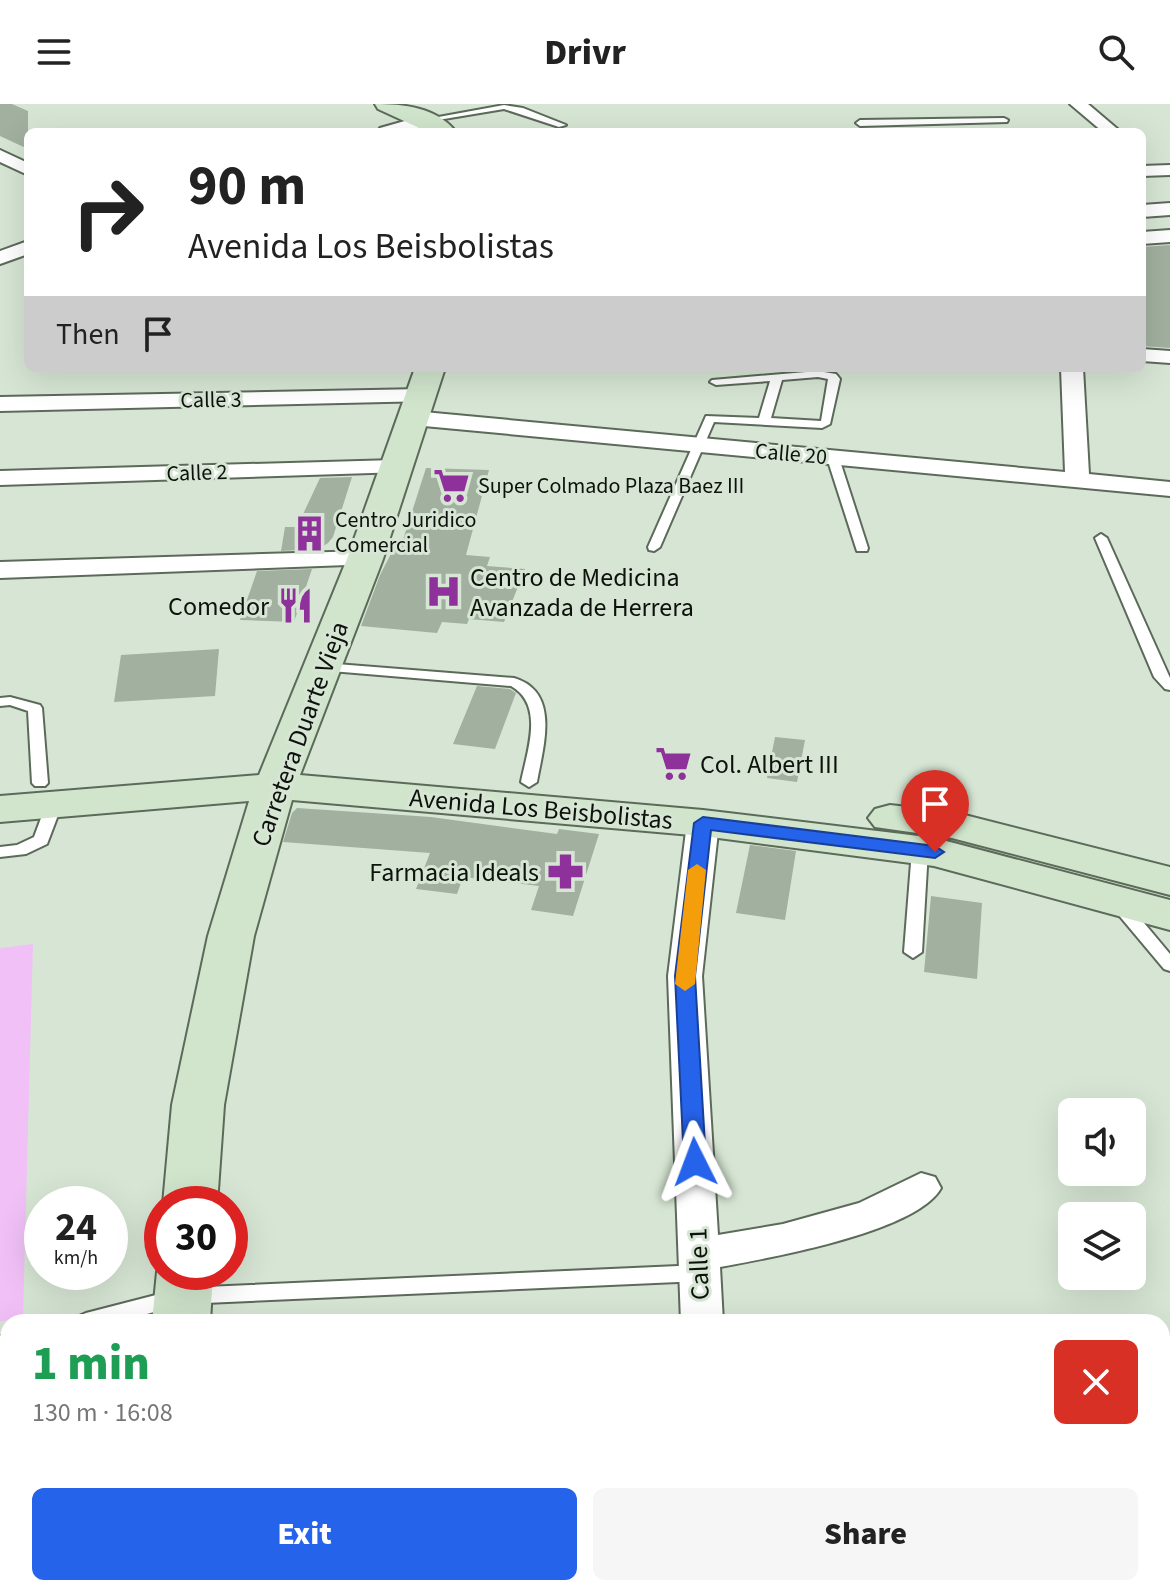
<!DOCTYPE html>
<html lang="en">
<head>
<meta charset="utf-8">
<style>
	:root { --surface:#fff; --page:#f6f6f6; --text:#222; --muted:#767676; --accent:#2563eb }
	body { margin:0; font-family:"Source Sans 3",sans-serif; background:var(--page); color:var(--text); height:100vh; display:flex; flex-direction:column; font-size:30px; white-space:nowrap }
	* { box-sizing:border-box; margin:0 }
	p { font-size:26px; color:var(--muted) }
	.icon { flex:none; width:44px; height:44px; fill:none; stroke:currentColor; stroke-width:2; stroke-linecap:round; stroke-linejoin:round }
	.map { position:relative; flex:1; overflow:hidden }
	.sheet { position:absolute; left:0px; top:1210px; width:1170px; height:282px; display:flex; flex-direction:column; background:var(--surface); border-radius:24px 24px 0 0; box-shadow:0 8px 32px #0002 }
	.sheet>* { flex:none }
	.guide { position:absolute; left:24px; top:24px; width:1122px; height:244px; border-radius:12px; box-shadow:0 8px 32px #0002; background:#fff; color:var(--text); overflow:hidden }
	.buttons { position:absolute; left:1058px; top:994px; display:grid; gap:16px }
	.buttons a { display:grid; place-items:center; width:88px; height:88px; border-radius:12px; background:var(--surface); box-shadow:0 8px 32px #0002; font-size:40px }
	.speed { position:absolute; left:24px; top:1082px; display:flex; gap:16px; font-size:40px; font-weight:700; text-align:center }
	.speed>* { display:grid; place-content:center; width:104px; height:104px; border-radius:50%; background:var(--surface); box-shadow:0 8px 32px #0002; line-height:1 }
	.speed small { font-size:20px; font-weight:400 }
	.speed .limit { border:12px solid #d22; background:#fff; color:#111 }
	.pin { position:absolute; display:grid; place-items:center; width:68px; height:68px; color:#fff; margin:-82px -34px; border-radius:50% 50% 50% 0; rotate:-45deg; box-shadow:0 0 8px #0007 }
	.pin .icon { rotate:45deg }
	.me { position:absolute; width:88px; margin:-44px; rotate:357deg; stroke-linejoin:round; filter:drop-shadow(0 0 6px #0008) }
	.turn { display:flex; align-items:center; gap:28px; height:168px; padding:0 32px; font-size:36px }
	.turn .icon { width:104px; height:104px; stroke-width:2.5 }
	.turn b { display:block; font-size:56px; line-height:68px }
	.then { display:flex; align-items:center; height:76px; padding:0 32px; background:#0003; gap:16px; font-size:30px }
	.round { display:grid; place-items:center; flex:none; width:84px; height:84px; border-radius:12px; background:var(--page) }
	.summary { display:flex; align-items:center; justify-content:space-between; height:136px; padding:0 32px }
	h1 { font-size:48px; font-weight:800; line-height:60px; color:#1e9e55 }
	.primary-button { display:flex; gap:16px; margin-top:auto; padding:16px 32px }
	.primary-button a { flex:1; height:92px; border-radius:12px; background:var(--accent); color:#fff; font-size:32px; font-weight:800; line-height:92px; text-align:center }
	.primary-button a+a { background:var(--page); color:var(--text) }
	header { display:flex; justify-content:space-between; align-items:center; height:104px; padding:0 32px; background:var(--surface); font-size:36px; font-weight:800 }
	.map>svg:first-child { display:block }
	.green { fill:#f1c0f7 }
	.building { fill:#a1b09f }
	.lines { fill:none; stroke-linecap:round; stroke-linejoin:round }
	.lane-casing { stroke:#5c6a5a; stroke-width:4 }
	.street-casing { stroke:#5c6a5a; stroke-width:4 }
	.secondary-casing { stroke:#5c6a5a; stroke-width:4 }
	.lane { fill:#fff; fill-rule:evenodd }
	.street { fill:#fff; fill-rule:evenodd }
	.secondary { fill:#d0e5cc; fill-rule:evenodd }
	.route { fill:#2563eb; stroke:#184099; stroke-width:2 }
	.slow { fill:#f59e0b }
	.labels { text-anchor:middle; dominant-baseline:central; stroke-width:6; stroke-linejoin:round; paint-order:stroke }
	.far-street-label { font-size:22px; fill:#0d120c; stroke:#d7e6d4 }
	.far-poi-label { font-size:22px; fill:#0d120c; stroke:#d7e6d4; text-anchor:start }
	.poi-label { font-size:26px; fill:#0d120c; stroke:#d7e6d4; text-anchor:start }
	.street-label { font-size:26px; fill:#0d120c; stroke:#d7e6d4 }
</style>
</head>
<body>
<header><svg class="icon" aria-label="menu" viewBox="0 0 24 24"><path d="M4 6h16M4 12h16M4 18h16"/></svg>Drivr<svg class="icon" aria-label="search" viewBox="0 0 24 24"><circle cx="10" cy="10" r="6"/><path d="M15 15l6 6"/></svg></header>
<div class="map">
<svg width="1170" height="1491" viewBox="0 0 1170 1491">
	<rect width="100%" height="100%" fill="#d7e6d4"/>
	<path class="green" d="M33,840l-10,371 -23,7v-374z"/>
	<path class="building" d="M0,0h12l16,7v38l-28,-13z
		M1170,141v103l-28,-2v-99z
		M426,364l63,2 -23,85 24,2 -3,9 38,3 -21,53 -35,-3 -2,5 -25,-2 -5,11 -76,-7 19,-51 14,-27 6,1z
		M352,373l-19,60 -5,6 -9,6 -38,2 4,-24h12l23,-49z
		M312,465l-18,53 -54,-2 17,-49z
		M219,545l-4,47 -101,6 7,-47z
		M477,582l33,3 6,4 -21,56 -42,-5z
		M775,633l30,3 -8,42 -30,-4z
		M297,704l134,9 126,17 2,-5 40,5 -26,82 -42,-6 8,-24 -76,-9 -6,17 -41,-5 14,-36 -147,-11 9,-29z
		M750,741l46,6 -11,69 -49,-7z
		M931,792l51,7 -5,76 -53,-7z"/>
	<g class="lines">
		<defs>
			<path id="lane" d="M504,1l19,3 43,17 -7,2 -55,-18 -78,13 -4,-2z
				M1004,14l4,2 -1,2 -147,4 -4,-3 4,-3z
				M818,267l18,3 4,5 -10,45 -8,4 -108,-6 -54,125 -6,4 -5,-1 -1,-3 58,-131 53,2 11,-37 -54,4 -6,-3 2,-2zM818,273l10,2 -7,42 -50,-3 11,-38z
				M833,350l6,4 29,90 -1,3h-10l-1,-3 -29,-90z
				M1101,430l6,4 63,140v12l-5,-1 -11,-12 -59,-139z
				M324,559l190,15c47,14 29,69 23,104l-8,5 -8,-5c6,-31 24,-77 -10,-96l-192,-16 -2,-3 2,-3z
				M10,593l30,8 2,3 6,75 -3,3h-10l-3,-3 -4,-72 -18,-6 -10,1v-8z
				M55,693l8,5 -16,42 -21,10 -26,3v-10l17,-2 17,-8 13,-35z
				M920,741l8,5 -6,102 -9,6 -9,-6 8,-102z
				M1118,794l6,1 46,55v17l-6,-2 -52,-62 -2,-4z
				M701,1161l7,2 3,6 -3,6 -7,2 -518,23 -65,18h-42l3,-6 7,-3 97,-25z
				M8,1230v18l-8,2v-18z"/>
			<path id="street" d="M1070,0h18l33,28h-18z
				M426,11l6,1 2,4 -2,4 -28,8h-26l2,-4z
				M0,46l28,13v12l-28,-13z
				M1170,61v10l-28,1v-10z
				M1170,99v12l-28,2v-12z
				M1170,126v12l-28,2v-12z
				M28,137v13l-28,10v-13z
				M1142,245l28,2v12l-28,-2z
				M1061,264h22l6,106 81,8v14l-757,-71 -8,-2 -3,-5 3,-5 8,-2 652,61z
				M422,285l11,7 -3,5 -430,10v-14z
				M395,356l8,2 4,5 -4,5 -403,13v-14z
				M365,447l9,3 4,5 -4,5 -374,14v-16z
				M703,709l11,3 5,7 -17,153 16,259 65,-11 76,-21 62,-30 14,4 6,11c-24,44 -172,70 -221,79l3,55h-42l-13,-346 19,-153 5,-7z
				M682,1484h48v7h-48z"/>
			<path id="secondary" d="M375,0c28,0 62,3 81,28h-28l-50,-23z
				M415,264h30l-62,191 -83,216 403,35 232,28 235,62v30l-236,-64 -231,-30 -411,-36 -38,136 -30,169 -7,99h-54l9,-99 36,-169 41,-135 -249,21v-26l259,-21 88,-216z
				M890,701l63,7 217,55v28l-218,-57 -77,-11 -7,-9 7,-9z
				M162,1158v10h51l-3,50h-58l5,-50z
				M127,1484h66l-1,7h-66z"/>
		</defs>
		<use href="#lane" class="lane-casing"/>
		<use href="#street" class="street-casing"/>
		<use href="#secondary" class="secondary-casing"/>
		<use href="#lane" class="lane"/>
		<use href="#street" class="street"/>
		<use href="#secondary" class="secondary"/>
	</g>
	<path class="route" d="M703,713l232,29 9,6 -9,6 -224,-28 -16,146 11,186 -4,5 -7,3 -8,-3 -3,-5 -9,-186 19,-153z"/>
	<path class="slow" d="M697,760l9,6 -11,114 -10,7 -10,-7 13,-114z"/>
	<defs>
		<symbol id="supermarket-bare" viewBox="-9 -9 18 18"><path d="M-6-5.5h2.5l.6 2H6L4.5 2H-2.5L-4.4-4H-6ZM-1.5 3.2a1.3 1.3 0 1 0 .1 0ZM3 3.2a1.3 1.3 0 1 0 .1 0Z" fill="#8f319a" stroke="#d7e6d4" stroke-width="2.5" paint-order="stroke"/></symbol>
		<symbol id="building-bare" viewBox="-9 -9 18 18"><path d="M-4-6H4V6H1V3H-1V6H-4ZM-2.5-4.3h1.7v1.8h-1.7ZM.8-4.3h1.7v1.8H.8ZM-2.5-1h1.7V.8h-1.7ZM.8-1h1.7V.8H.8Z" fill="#8f319a" stroke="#d7e6d4" stroke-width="2.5" paint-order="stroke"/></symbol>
		<symbol id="hospital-bare" viewBox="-9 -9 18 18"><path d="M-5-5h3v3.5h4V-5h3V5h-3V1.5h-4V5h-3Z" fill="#8f319a" stroke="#d7e6d4" stroke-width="2.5" paint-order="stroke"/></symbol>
		<symbol id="restaurant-bare" viewBox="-9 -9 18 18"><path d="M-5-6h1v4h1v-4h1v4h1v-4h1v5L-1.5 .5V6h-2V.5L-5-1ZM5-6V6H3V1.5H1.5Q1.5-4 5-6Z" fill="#8f319a" stroke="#d7e6d4" stroke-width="2.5" paint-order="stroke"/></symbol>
		<symbol id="pharmacy-bare" viewBox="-9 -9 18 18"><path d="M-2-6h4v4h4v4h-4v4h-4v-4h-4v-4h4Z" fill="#8f319a" stroke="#d7e6d4" stroke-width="2.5" paint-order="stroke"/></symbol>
	</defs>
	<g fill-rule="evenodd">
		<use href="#supermarket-bare" x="426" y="356" width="51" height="51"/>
		<use href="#building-bare" x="284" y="404" width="51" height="51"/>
		<use href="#hospital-bare" x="418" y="462" width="51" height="51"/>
		<use href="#restaurant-bare" x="270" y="476" width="51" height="51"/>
		<use href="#supermarket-bare" x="648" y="634" width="51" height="51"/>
		<use href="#pharmacy-bare" x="540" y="742" width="51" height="51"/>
	</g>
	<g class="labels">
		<g class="far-street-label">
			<text transform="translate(211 296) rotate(-1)">Calle 3</text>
			<text transform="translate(791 350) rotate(5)">Calle 20</text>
			<text transform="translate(197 369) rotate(-2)">Calle 2</text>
		</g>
		<g class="far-poi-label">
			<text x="478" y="382">Super Colmado Plaza Baez III</text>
			<text x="335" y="416">Centro Juridico<tspan x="335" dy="25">Comercial</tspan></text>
		</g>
		<g class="poi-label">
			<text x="470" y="473">Centro de Medicina<tspan x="470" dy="30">Avanzada de Herrera</tspan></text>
			<text x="269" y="502" text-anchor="end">Comedor</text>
			<text x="700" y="660">Col. Albert III</text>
			<text x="539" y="768" text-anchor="end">Farmacia Ideals</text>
		</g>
		<g class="street-label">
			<text transform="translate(300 630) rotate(-70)">Carretera Duarte Vieja</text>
			<text transform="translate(541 705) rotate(5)">Avenida Los Beisbolistas</text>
			<text transform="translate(699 1160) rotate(-92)">Calle 1</text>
		</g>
	</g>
</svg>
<div class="buttons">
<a><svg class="icon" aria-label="sound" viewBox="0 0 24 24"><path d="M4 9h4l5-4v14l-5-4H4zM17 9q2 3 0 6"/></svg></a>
<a><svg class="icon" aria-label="layers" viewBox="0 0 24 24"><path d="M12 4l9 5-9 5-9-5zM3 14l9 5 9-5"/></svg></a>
</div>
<div class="speed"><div>24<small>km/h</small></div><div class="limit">30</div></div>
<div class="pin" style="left:935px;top:748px;background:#d93025"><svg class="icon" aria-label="arrive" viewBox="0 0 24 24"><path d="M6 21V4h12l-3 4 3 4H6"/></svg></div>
<svg class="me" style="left:695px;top:1058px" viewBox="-20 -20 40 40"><path d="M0-17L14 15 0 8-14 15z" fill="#2563eb" stroke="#fff" stroke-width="4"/></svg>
<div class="guide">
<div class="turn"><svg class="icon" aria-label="right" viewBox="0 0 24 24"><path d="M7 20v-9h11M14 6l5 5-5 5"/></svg><div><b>90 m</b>Avenida Los Beisbolistas</div></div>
<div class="then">Then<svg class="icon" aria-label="arrive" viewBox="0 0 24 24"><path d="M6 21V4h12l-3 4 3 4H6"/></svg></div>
</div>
<section class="sheet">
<div class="summary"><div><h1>1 min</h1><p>130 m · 16:08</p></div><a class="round" style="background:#d93025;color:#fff"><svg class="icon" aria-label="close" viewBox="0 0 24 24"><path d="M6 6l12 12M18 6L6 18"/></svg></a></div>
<div class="primary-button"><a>Exit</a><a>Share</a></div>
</section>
</div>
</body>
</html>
